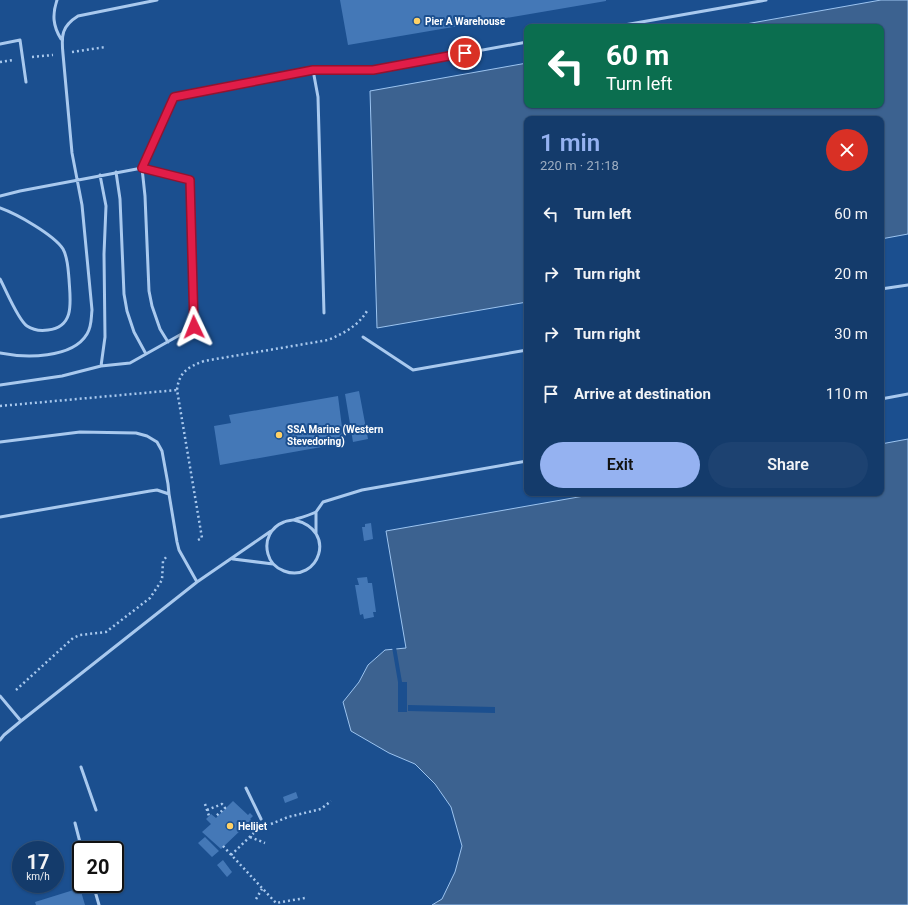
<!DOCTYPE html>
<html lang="en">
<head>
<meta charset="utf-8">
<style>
	:root { --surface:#143b6b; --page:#1d4271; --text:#f1f3f6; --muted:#9dadc1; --line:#33557e; --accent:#95b2f1 }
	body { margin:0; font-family:Roboto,sans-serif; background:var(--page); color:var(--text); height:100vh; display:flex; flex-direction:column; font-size:15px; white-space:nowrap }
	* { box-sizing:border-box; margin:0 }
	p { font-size:13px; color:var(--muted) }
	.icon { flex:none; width:22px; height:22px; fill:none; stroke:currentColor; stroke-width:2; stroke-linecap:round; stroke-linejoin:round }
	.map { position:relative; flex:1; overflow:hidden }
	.details { position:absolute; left:524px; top:116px; width:360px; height:380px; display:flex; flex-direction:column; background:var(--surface); border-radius:8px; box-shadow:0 1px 3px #0004,0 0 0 1px var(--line) }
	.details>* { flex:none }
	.guide { position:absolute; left:524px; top:24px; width:360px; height:84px; border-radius:8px; box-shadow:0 1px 3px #0004,0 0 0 1px var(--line); background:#0b6e4f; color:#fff; overflow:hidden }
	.speed { position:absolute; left:12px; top:841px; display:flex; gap:8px; font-size:20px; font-weight:700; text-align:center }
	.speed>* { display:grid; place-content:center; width:52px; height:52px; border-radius:50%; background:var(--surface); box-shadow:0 1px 3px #0004,0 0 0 1px var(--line); line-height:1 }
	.speed small { font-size:10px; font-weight:400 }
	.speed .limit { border:2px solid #111; border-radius:6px; background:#fff; color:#111 }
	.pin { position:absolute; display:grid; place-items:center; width:34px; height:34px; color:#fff; margin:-17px; border:2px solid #fff; border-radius:50%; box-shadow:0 1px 4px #0007 }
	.me { position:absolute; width:44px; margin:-22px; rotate:358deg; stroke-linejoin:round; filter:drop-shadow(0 0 3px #0008) }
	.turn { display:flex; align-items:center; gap:14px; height:84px; padding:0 16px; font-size:18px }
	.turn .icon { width:52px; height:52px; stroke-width:2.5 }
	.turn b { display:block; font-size:28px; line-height:34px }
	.round { display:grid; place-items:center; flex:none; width:42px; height:42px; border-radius:21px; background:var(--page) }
	.head { display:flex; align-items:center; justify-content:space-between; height:68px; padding:0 16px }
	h1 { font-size:24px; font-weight:600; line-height:30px; color:var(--accent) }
	.action { display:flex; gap:8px; margin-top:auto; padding:8px 16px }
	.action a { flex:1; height:46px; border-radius:24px; background:var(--accent); color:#111; font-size:16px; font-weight:600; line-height:46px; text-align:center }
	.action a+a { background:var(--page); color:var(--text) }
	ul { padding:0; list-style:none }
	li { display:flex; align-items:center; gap:12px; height:60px; padding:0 16px }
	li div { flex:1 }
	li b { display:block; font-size:15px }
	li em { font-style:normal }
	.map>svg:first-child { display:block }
	.water { fill:#3c6290; stroke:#9cc4f0 }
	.pier { fill:#1b4f8f }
	.building { fill:#4478b7 }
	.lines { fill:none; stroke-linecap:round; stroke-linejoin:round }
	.path { stroke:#a9c9ee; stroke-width:2.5; stroke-dasharray:2 3; stroke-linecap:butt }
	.service { stroke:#a9c9ee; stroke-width:3 }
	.route-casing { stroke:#92132f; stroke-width:10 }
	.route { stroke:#e11d48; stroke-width:7 }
	.poi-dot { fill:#ffd166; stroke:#1b4f8f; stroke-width:1.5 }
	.labels { text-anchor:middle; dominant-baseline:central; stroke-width:4; stroke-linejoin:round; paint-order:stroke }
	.poi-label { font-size:10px; font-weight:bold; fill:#fff; stroke:#1b4f8f; text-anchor:start }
</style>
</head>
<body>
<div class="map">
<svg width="908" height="905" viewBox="0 0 908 905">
	<rect width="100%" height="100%" fill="#1b4f8f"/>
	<path class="water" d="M881,0h27v234l-27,5v-120h-354v183l-150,26 -7,-237 157,-28v42h354v-78h-152z
		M908,439v466h-476l10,-6 13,-27 7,-26 -11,-39 -16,-23 -20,-20 -26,-11 -38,-22 -8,-29 16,-20 9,-17 17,-15 21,-2 -20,-117 215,-38h280v-49z"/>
	<path class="pier" d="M392,647h4l6,35h5v30h-9v-30z
		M408,705l87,2v6l-87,-2z"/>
	<path class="building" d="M340,0h266v1l-258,44z
		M359,391l9,48 -15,3 -8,-48z
		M338,396l6,47 -124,22 -6,-39 17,-3 -2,-8z
		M371,523l2,16 -9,2 -2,-14h3v-3z
		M367,577l1,6h4l4,29h-3l1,5 -10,2 -1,-5 -3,1 -5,-30h4l-2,-7z
		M296,792l2,6 -13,5 -2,-6z
		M233,801l15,14 2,-2 3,3 -3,3 5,4 -9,8 -3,-3 -22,21 -19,-17 9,-8 -5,-5 5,-5 5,4z
		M205,837l14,14 -7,6 -14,-14z
		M223,860l9,12 -5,5 -10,-12z
		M80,888l5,17h-49l-1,-3z"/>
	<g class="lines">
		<path class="path" d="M72,52l34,-5
			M32,57l21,-2
			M0,62l13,-2
			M0,406l177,-16
			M198,540l4,-2 -25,-148c2,-18 11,-23 27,-29l124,-21c16,-7 29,-13 39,-29
			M16,690l57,-52 7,-3 26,-3 44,-34 12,-18 1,-19 4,-5
			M205,804l4,12
			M207,810l15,-6 3,4 -10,9
			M271,824l17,-7 33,-8 10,-8
			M250,837l15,6
			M223,846l53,57 29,-5
			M231,855l28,-27
			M256,899l6,-10"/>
		<path class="service" d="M57,0c-5,15 -4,26 4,39
			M613,27l153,-27
			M0,44l20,-4 6,42
			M313,70h60l154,-28
			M116,172l4,27 4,95 3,17 7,21 12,22
			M100,175l6,31 -2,48 1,83 -4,29
			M0,196l20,-5 122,-23 32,-71 139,-27 5,27 6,216
			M0,208c17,6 54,27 63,41 5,9 5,20 6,30 1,20 7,48 -21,51 -7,1 -15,0 -21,-4 -9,-6 -21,-36 -27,-47
			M881,289l27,-4
			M363,337l50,33 114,-20
			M0,353c25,5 72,6 87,-19 5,-8 4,-16 5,-24l-10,-105 -10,-52 -9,-99c-2,-19 -1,-28 15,-38l79,-16
			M0,385l62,-9 39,-10 29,-3 64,-36 -4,-146 -48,-13 3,28 4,95 3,15 8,23 8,13
			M881,399l27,-5
			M0,442l80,-10 56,1 11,3 10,6 5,9 6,33 1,10
			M0,517l150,-26 7,-1 12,4 8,48 2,8 18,32
			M294,520c45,10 24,64 -10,51 -8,-3 -14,-9 -16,-17 -4,-14 3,-27 16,-32 4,-2 8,-1 12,-3 7,-2 14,-4 20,-7
			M316,533v-21l7,-10 39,-12 165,-29
			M233,559l40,5
			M0,696l21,25
			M0,740l4,-5 17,-14 176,-139 74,-51
			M81,767l15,43
			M246,788l15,31
			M75,823l7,27
			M93,884l6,21"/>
	</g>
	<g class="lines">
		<defs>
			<path id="route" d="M194,327l-4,-147 -48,-12 32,-71 139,-27h60l92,-17"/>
		</defs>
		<use href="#route" class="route-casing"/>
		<use href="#route" class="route"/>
	</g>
	<g class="poi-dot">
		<circle cx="417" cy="21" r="4"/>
		<circle cx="279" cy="435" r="4"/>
		<circle cx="230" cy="826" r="4"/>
	</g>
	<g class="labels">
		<g class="poi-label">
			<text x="425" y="21">Pier A Warehouse</text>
			<text x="287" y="429">SSA Marine (Western<tspan x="287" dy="12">Stevedoring)</tspan></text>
			<text x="238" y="826">Helijet</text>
		</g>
	</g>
</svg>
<div class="speed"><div>17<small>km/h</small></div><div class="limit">20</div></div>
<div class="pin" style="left:465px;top:53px;background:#d93025"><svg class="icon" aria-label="arrive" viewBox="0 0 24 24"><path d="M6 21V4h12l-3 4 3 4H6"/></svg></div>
<svg class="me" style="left:194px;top:327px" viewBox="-20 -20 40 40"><path d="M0-17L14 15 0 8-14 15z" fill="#e11d48" stroke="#fff" stroke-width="4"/></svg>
<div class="guide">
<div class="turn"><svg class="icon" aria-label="left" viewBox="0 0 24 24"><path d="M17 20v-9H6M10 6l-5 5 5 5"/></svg><div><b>60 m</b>Turn left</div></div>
</div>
<section class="details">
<div class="head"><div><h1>1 min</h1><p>220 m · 21:18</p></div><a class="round" style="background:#d93025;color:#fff"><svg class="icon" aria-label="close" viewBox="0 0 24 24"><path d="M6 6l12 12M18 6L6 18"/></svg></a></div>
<ul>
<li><svg class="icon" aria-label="left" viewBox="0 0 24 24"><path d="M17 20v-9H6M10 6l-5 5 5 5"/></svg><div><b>Turn left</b></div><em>60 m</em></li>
<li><svg class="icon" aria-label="right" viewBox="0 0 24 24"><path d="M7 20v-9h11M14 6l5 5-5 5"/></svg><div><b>Turn right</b></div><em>20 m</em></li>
<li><svg class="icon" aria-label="right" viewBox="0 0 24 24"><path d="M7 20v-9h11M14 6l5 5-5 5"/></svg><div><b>Turn right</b></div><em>30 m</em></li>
<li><svg class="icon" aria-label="arrive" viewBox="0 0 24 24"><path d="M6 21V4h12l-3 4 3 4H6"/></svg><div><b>Arrive at destination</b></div><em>110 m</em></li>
</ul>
<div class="action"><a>Exit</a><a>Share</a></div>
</section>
</div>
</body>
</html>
